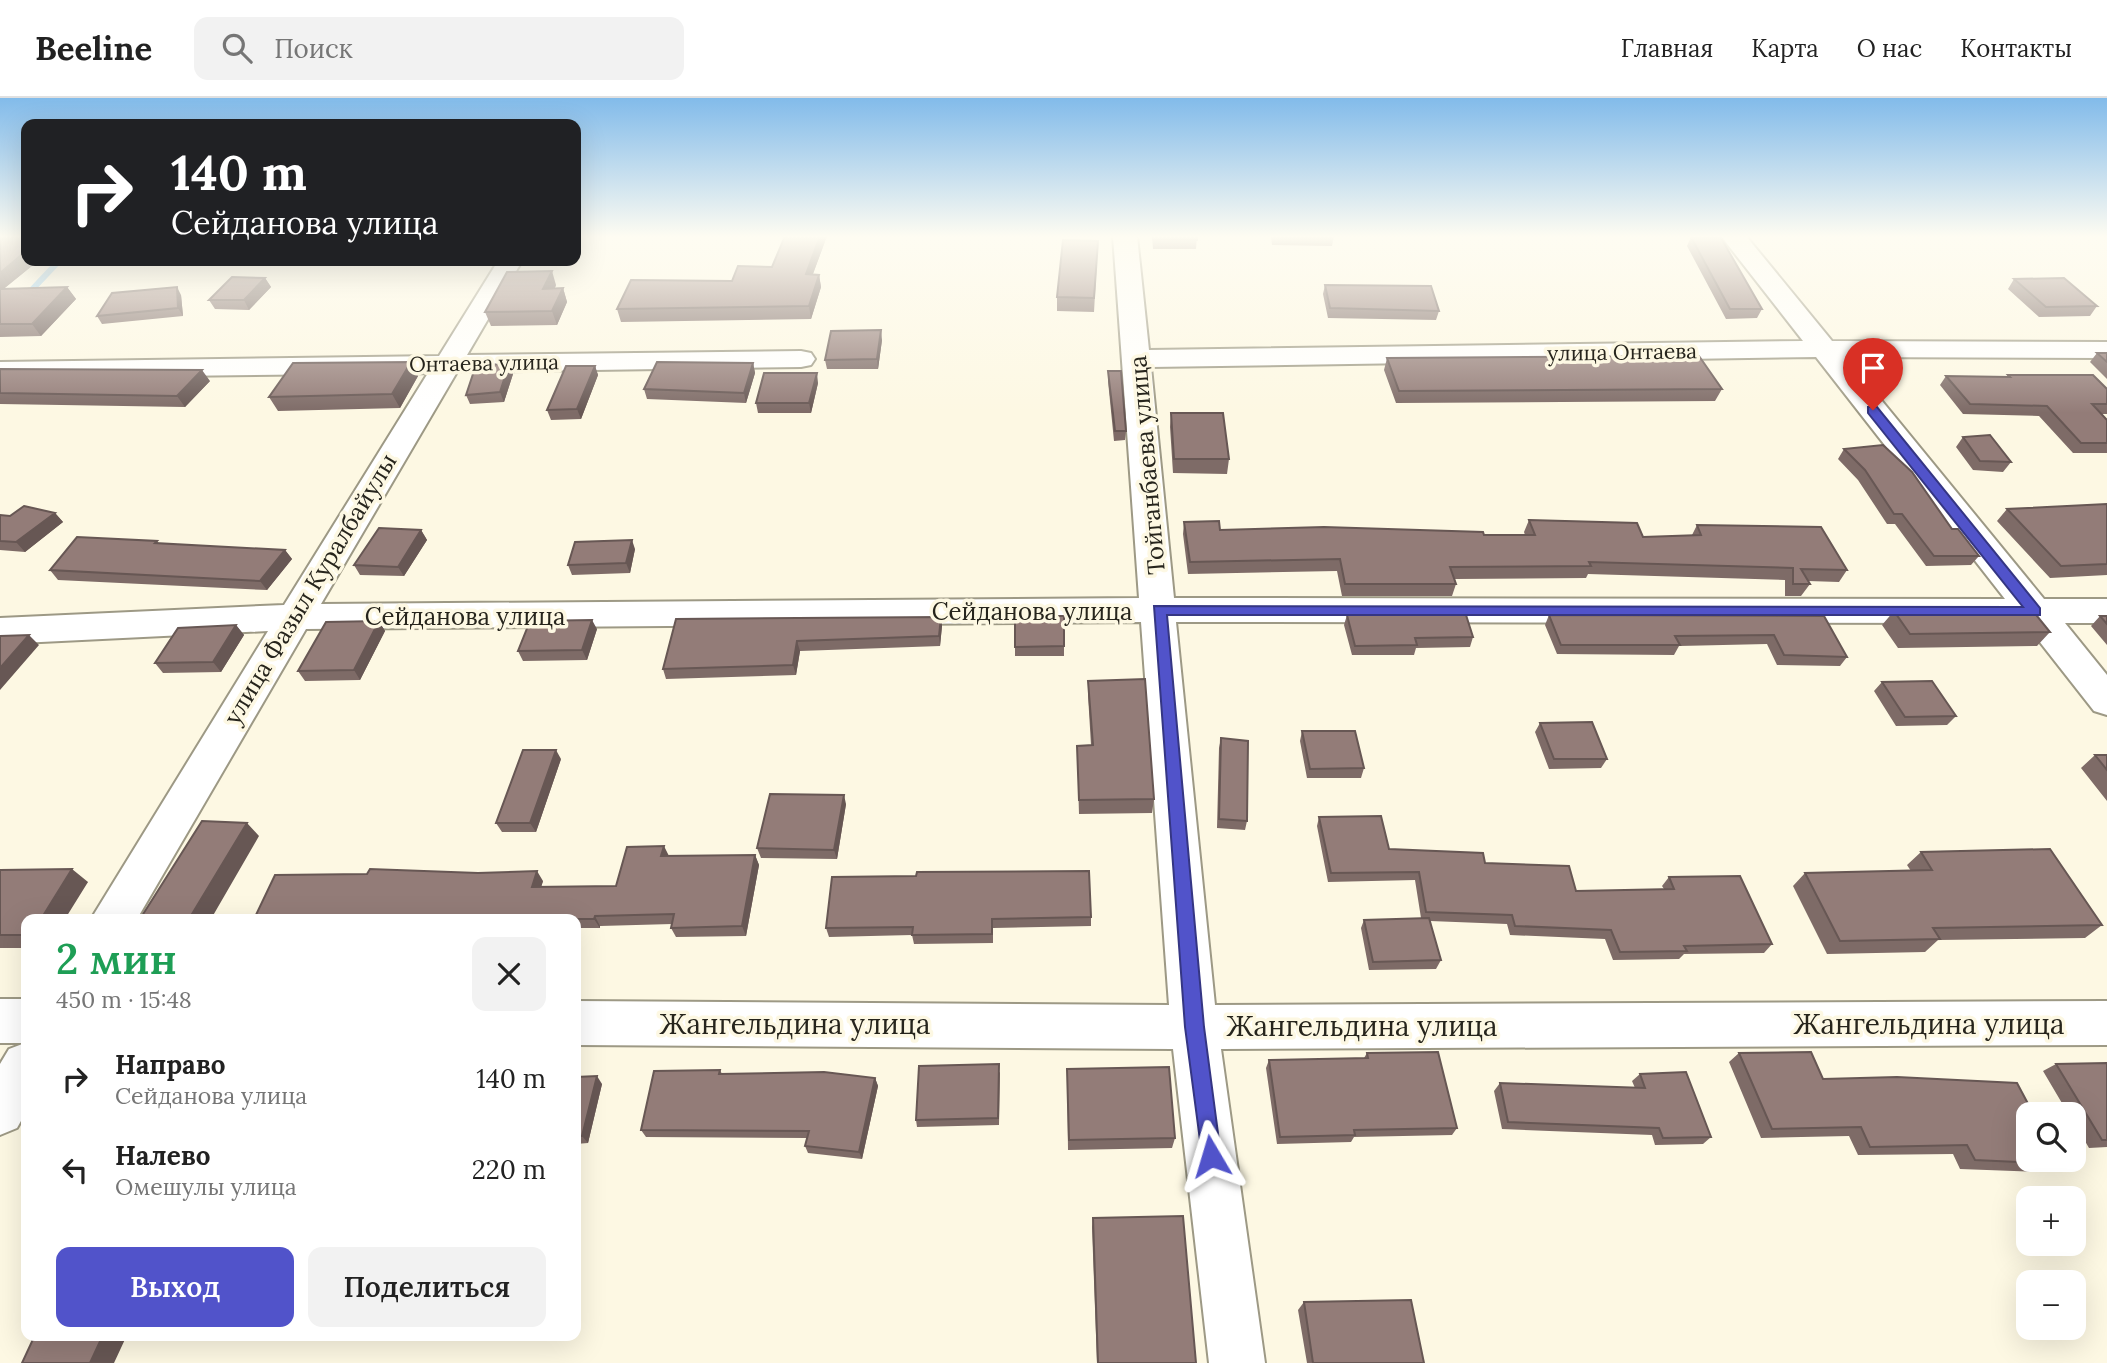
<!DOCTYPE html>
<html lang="ru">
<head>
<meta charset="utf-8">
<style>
	:root { --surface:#fff; --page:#f2f2f2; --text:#222; --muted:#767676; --line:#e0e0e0; --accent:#5153ca }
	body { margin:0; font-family:Lora,serif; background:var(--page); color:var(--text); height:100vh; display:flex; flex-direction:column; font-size:26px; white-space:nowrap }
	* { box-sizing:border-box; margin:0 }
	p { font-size:23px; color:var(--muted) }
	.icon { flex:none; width:38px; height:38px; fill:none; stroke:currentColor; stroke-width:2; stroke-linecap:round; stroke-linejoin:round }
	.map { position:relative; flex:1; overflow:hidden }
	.sheet { position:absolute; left:21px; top:816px; width:560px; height:427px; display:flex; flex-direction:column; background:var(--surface); border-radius:14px; box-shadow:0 7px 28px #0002 }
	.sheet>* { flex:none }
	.top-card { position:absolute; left:21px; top:21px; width:560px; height:147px; border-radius:14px; box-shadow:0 7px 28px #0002; background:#202124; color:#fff; overflow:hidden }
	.tools { position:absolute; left:2016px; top:1004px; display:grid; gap:14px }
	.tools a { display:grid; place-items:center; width:70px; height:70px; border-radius:14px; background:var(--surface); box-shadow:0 7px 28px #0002; font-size:35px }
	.pin { position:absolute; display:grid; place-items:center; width:60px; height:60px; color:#fff; margin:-72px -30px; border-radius:50% 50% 50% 0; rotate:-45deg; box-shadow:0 0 7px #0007 }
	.pin .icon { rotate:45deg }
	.me { position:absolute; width:77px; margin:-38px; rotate:353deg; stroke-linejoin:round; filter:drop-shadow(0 0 5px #0008) }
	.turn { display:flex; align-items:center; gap:24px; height:147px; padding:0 35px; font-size:32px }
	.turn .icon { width:91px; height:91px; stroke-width:2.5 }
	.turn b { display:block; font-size:49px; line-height:60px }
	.round { display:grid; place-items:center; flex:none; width:74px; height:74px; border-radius:14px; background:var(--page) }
	.headline { display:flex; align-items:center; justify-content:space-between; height:119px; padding:0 35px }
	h1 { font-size:42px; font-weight:600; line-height:52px; color:#1e9e55 }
	.action { display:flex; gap:14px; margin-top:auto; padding:14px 35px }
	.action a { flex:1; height:80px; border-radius:14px; background:var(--accent); color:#fff; font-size:28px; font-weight:600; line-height:80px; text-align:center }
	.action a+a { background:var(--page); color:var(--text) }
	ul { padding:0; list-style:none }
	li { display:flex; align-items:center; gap:21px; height:91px; padding:0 35px }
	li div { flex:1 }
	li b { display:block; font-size:26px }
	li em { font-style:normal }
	header { display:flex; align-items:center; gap:42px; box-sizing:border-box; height:98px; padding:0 35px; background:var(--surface); border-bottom:2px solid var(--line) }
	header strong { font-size:33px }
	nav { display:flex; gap:38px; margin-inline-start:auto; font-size:24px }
	.search { width:490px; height:63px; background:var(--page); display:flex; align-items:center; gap:18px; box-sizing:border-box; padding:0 24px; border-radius:14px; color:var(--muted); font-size:26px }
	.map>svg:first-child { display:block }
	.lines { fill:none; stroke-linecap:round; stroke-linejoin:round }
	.stream { stroke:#89c6ec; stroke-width:6 }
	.minor-casing { stroke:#9d9985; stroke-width:4 }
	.minor { fill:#fff; fill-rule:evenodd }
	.wall { fill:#7e6b67 }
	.shaded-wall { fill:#675754 }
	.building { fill:#937c78; stroke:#675754; stroke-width:2 }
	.route { fill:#5153ca; stroke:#353683; stroke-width:2 }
	.labels { text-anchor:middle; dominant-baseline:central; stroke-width:7; stroke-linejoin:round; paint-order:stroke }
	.far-street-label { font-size:21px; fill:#26241c; stroke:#fdf8e3 }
	.street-label { font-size:24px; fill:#26241c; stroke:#fdf8e3 }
	.near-street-label { font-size:28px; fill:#26241c; stroke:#fdf8e3 }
</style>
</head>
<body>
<header>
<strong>Beeline</strong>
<div class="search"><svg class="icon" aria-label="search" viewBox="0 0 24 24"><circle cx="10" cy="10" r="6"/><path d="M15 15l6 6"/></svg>Поиск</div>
<nav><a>Главная</a><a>Карта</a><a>О нас</a><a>Контакты</a></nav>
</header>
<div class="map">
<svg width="2107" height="1265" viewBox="0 0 2107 1265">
	<rect width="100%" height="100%" fill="#fdf8e3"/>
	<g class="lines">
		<path class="stream" d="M25,199l34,-36"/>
		<defs>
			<path id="minor" d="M1113,138h24l12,114 654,-9 -82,-105h25l86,105 275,1v16l-261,-1 198,242h63v24h-42l42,52v40l-13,-4 -69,-88 -849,-1 39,383 892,-4v44l-886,4 44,314h-56l-36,-314 -597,-4v-44l593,4 -28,-383 -835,7 -169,290h-46l177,-288 -268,13v-26l284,-13 144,-232 -428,5v-16l439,-6 59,-95h24l-55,94 334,-4 10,2 4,6 -4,6 -10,2 -344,5 -136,232 818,-6zM1816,259l189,242 -831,-1 -23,-231z
				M0,901h26v113l-9,16 -17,7v-71l9,-15 16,-6h-25z"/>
		</defs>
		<use href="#minor" class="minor-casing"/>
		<use href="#minor" class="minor"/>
	</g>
	<path class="wall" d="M0,138l38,25 -35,28 64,-2 9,12 -35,37 -41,1z
		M785,138h42l-14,38 6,1 2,12 -10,32 -190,3 -4,-13 115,-28 40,-14z
		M1152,138h45l-1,13h-43z
		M1271,138h63l-2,10 -60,-1z
		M1691,139l71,72 -5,9 -31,1 -39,-73z
		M1098,143l-4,71 -37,-1v-14z
		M451,163h38l-3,5h-33z
		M265,180l6,9 -22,23 -34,-1 -6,-9z
		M2014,181l83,27 -7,10 -51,1 -31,-28z
		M556,187l-1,3h8l4,14 -10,23 -66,1 -6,-14z
		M1325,187l114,26 -3,9 -108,-2 -5,-24z
		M181,197l2,21 -81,8 -5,-8z
		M882,242l-4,29h-51l-2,-9z
		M2097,255h10v26l-17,-17z
		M1387,260l335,31 -7,12 -319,2 -12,-33z
		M411,264l7,14 -18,32 -122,3 -9,-14z
		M753,265l2,10 -9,30 -99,-4 -3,-10z
		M595,268l3,9 -17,44 -30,1 -4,-10z
		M0,271l210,12 -25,26 -185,-3z
		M1108,273l18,60 -1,9 -11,1 -6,-60z
		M513,276l-9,28 -34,2 -4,-9z
		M2008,277l99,14v25h-6l6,6v33h-34l-34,-37 -76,-2 -23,-29 6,-9 60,1z
		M818,285l-7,30h-53l-2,-10z
		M1171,315l58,46 -2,15 -54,-1 -3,-46z
		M1963,339l48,25 -8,10 -30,-2 -17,-23z
		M1844,351l135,107 -8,9 -45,1 -31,-42h-8l-29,-44 -20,-21z
		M2107,406v71l-57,3 -53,-57 10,-12z
		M55,415l8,9 -38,30 -25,-2v-35l10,1z
		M1529,422l114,17 49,-2 5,-10 150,45 -8,12 -31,-1 2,3 -9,12h-16v-16l-197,-6 -2,4 -131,1 1,5 -4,12h-110l-5,-25 -149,3 -5,-40 1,-12 36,8 264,5h41l-1,-3z
		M421,432l6,10 -23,36 -44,-1 -6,-10z
		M157,443l3,3 125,6 7,9 -25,31 -209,-10 -8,-10z
		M635,451l-5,24 -58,2 -4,-10z
		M1894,513l156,21 -13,14 -139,2 -16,-23z
		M1347,517l126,22 -3,10 -54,1 -2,7h-62l-8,-30z
		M1549,517l275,1 23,41 -7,9 -63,-1 -10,-21 -88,2 -5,9 -117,-1 -12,-29z
		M1015,518h49v40h-49z
		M2100,518h7v29l-16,-19z
		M941,519l1,9 -2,20 -140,5 -4,24 -130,4 -3,-10 13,-50z
		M379,523l6,10 -25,49 -55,1 -7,-10z
		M236,527l8,10 -23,37 -58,1 -8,-10z
		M597,531l-10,31 -64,1 -5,-10z
		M1088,583l66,118 -2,14 -73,1 -2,-68 14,-1 -3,-50z
		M1882,584l74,34 -9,9 -51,1 -22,-35z
		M1540,625l67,36 -6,9 -52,1 -14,-37z
		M1302,633l62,37 -3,10h-54l-7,-37z
		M1221,640l26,83 -2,9 -28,-2 2,-80z
		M2095,657h12v46l-26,-33z
		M561,661l-25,73h-34l-6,-9z
		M846,706l-9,55 -76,-1 -4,-10z
		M1319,719l70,32 96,14 91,28 88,-2 -2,-3 7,-9 103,67 -8,9 -80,1 -5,5 -66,1 -8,-21 -95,-4 -3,-11 -77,-3 11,39 -5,9 -67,1 -8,-42 3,-8 57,-2 -6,-38 -87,2 -11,-56z
		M1921,754l181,73 -17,13 -147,2 -13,12 -98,2 -34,-68 12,-13 106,-2 -4,-6z
		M755,757l4,10 -13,71 -70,1 -5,-9 1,-4 -72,2v2h-24v-9h-322l289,-38 -2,6 75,-1 53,-30z
		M0,772l88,12 -62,37v29h-26z
		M832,779l259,40v9l-98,2v15l-79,1 -2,-9 -83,2 -3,-9z
		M1367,955l90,75 -5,7 -98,2 -3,5 -74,2 -11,-76 3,-8 95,-2z
		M1739,955l84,26 236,85 -15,8 -84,-3 -7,-15 -95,1 -9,-19 -88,2 -32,-76z
		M2107,965v84l-18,1 -15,-26v-7h-5l-26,-44 13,-7z
		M1067,971l108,69 -3,10 -104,2z
		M720,972l2,4 153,4 3,8 -16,73 -54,-6 -3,-7 2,-8 -161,-1 -5,-7z
		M1000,974l-1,53 -82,2 -1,-7z
		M1640,976l71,63 -8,7 -48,1 -3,-10 -150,-6 -8,-38 6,-8 135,5 -3,-7z
		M576,979l26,7 -14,59 -12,1z
		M1093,1120l103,145h-99l-5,-136z
		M1304,1204l120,61h-117l-9,-53z"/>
	<path class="shaded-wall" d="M820,138h7l-19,51 -2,-13z
		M26,153v10h12l-38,31v-19z
		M552,173l4,14 -8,17 -5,-13z
		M819,177l2,12 -10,32 -2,-13z
		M265,180l6,9 -22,23 -5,-10z
		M67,189l9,12 -35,37 -9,-12z
		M177,189l4,8 2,21 -5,-8z
		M563,190l4,14 -10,23 -5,-14z
		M881,232l1,10 -4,29 -1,-10z
		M411,264l7,14 -18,32 -8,-14z
		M753,265l2,10 -9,30 -2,-10z
		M509,266l4,10 -9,28 -4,-10z
		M595,268l3,9 -17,44 -4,-10z
		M202,272l8,11 -25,26 -8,-11z
		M817,275l1,10 -7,30 -2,-10z
		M55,415l8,9 -38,30 -9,-10z
		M421,432l6,10 -23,36 -6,-9z
		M632,442l3,9 -5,24 -4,-10z
		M285,452l7,9 -25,31 -7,-9z
		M941,519l1,9 -2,20 -1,-10z
		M592,522l5,9 -10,31 -5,-10z
		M379,523l6,10 -25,49 -6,-10z
		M236,527l8,10 -23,37 -8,-10z
		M29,537l10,10 -39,45v-22z
		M797,543l3,10 -4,24 -3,-10z
		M556,652l5,9 -25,73 -6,-9z
		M844,697l2,9 -9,55 -3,-9z
		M247,725l12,13 -48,83h-22z
		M664,748l5,10h-8z
		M755,757l4,10 -13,71 -4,-10z
		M72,771l16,13 -23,37h-24z
		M537,773l6,10 -5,16 -6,-10z
		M595,818l5,10v2l-6,-9z
		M597,978l5,8 -14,59 -6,-7z
		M875,980l3,8 -16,73 -3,-7z
		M103,1237h24l-13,28h-24z"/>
	<path class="building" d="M0,138h26v15l-26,22z
		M785,138h35l-14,38 13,1 -10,31 -192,3 14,-29 101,1 6,-15 34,1z
		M1153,138h44v4l-44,-1z
		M1691,139l30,1 41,71h-32z
		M1063,142l35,1 -4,57 -37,-1z
		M552,173l-9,18 20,-1 -11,23 -67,1 22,-40z
		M232,179l33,1 -21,22h-35z
		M2064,180l33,28 -51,1 -32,-28z
		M1325,187l106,1 8,25 -109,-3z
		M67,189l-35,37h-32v-35z
		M177,189l1,21 -81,8 15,-23z
		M881,232l-4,29 -52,1 6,-29z
		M2097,255h10v9z
		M1699,258l23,33 -323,2 -12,-33z
		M411,264l-19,32 -123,3 24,-34z
		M657,264l96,1 -9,30 -100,-4z
		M509,266l-9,28 -34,3 10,-30z
		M566,268h29l-18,43 -30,1z
		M0,271l202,1 -25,26 -177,-3z
		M1108,273h13l5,60h-11z
		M764,275h53l-8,30h-53z
		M2008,277h85l14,14v15h-15l15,16v23h-26l-34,-37 -77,-2 -24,-28 64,1z
		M1171,315h52l6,46h-55z
		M1990,337l21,27 -31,-1 -17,-24z
		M1883,347l29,27 40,57h6l21,27h-45l-32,-42h-8l-29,-44 -21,-21z
		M2107,406v60l-46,2 -54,-57z
		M24,408l31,7 -39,29 -16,-1v-26l10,1z
		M1529,422l108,3 6,14 58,-2 -4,-10 124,2 26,43 -46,-1 9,15h-17v-16l-204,-6 2,4 -141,1 6,17h-111l-5,-25 -150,3 -6,-40 35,-1 1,9 104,-3 159,5 1,3h51z
		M379,430l42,2 -23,37 -44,-2z
		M77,439l80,4 -2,2 130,7 -25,31 -210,-11z
		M632,442l-6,23 -58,2 7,-23z
		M1894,513h139l17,21 -140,2z
		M1347,517h119l7,22 -58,1 2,7 -62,1z
		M1549,517l275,1 23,41 -63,-2 -10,-20 -99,1 5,9h-119z
		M1015,518h49v30l-49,1z
		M2100,518h7v8z
		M941,519l-2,19 -142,5 -4,24 -130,4 13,-50z
		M592,522l-10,30 -64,1 12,-30z
		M379,523l-25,49 -56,1 28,-49z
		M236,527l-23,37 -58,1 23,-35z
		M29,537l-29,33v-32z
		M1145,581l9,120 -75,1 -2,-54 16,-1 -5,-64z
		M1932,583l24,35 -51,1 -23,-35z
		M1592,624l15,37h-53l-14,-36z
		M1302,633h53l9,37 -54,1z
		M1221,640l27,3 -1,80 -28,-2z
		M523,652h33l-26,73h-34z
		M2095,657h12v15z
		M770,696l74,1 -10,55 -77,-2z
		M1381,718l8,33 94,4 2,10 84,3 7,25 98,-2 -5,-12 71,-1 32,68 -88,2 3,5 -67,1 -9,-22 -96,-4 -3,-11 -86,-3 -7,-40 -88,1 -12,-56z
		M202,723l45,2 -58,96h-49z
		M664,748l-3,10 94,-1 -13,71 -71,2 3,-14 -79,2 -1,3h-340l21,-44 92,-1 3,-5 108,4 59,-2 -5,16 84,-1 11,-39z
		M2050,751l52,76 -169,3 7,11 -100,2 -35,-68 127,-3 -11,-18z
		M72,771l-31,50h-15v16h-26v-65z
		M1089,773l2,46 -99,2v15l-80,1 1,-8 -87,1 6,-51 84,-1 1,-4z
		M1429,820l12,42 -68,2 -9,-42z
		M1438,954l19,76 -103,2 1,5 -75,2 -11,-77 99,-2 -1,-5z
		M1811,954l12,27 74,-2 120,6 17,32h-6v45h30l1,4 -84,-4 -8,-15 -97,2 -9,-20 -89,2 -33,-76z
		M2107,965v77h-5l-46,-76z
		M999,966l-1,54 -82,2 3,-54z
		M1169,969l6,71 -106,2 -2,-71z
		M720,972l-1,4 105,-2 51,6 -16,74 -54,-6 4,-15 -168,-1 13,-59z
		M1686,974l25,65 -48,1 -4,-10 -151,-6 -8,-39 145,5 -5,-14z
		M597,978l-15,60h-6v-59z
		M1183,1118l13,147h-98l-5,-145z
		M1411,1202l13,63h-111l-9,-61z
		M35,1237h68l-13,28h-68z"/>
	<linearGradient id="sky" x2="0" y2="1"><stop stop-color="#82bbea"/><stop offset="0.44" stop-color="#fefcf2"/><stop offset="1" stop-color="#fefcf2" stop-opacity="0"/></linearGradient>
	<rect width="2107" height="315" fill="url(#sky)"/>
	<path class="route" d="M1868,309h9l163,201v7h-873l37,412 17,129 -3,7 -7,3 -8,-3 -18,-136 -31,-421 869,1 -155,-194z"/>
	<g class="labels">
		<g class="far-street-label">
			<text transform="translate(1622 254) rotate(-1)">улица Онтаева</text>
			<text transform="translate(484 265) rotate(-1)">Онтаева улица</text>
		</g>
		<g class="street-label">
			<text transform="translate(1147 367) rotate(-95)">Тойганбаева улица</text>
			<text transform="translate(310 491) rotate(-59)">улица Фазыл Куралбайулы</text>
			<text x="1032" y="513">Сейданова улица</text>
			<text x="465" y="518">Сейданова улица</text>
		</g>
		<g class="near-street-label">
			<text x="795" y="926">Жангельдина улица</text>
			<text x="1929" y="926">Жангельдина улица</text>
			<text x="1362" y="928">Жангельдина улица</text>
		</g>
	</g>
</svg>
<div class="tools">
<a><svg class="icon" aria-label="search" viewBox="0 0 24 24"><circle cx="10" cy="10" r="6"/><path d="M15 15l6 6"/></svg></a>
<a>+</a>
<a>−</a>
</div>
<div class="pin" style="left:1873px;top:312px;background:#d93025"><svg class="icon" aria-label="arrive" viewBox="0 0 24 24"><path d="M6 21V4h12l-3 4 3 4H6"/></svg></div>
<svg class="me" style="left:1211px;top:1058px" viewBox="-20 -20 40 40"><path d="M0-17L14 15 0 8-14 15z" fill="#5153ca" stroke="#fff" stroke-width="4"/></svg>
<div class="top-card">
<div class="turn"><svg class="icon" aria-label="right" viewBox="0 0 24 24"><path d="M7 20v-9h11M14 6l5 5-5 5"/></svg><div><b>140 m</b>Сейданова улица</div></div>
</div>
<section class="sheet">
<div class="headline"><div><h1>2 мин</h1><p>450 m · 15:48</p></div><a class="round"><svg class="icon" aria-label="close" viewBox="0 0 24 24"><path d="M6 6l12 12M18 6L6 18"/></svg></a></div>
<ul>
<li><svg class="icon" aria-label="right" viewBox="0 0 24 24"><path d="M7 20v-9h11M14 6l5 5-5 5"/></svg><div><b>Направо</b><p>Сейданова улица</p></div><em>140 m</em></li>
<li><svg class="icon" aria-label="left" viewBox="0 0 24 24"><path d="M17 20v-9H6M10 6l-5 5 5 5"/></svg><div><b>Налево</b><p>Омешулы улица</p></div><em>220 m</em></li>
</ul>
<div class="action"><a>Выход</a><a>Поделиться</a></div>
</section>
</div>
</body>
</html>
